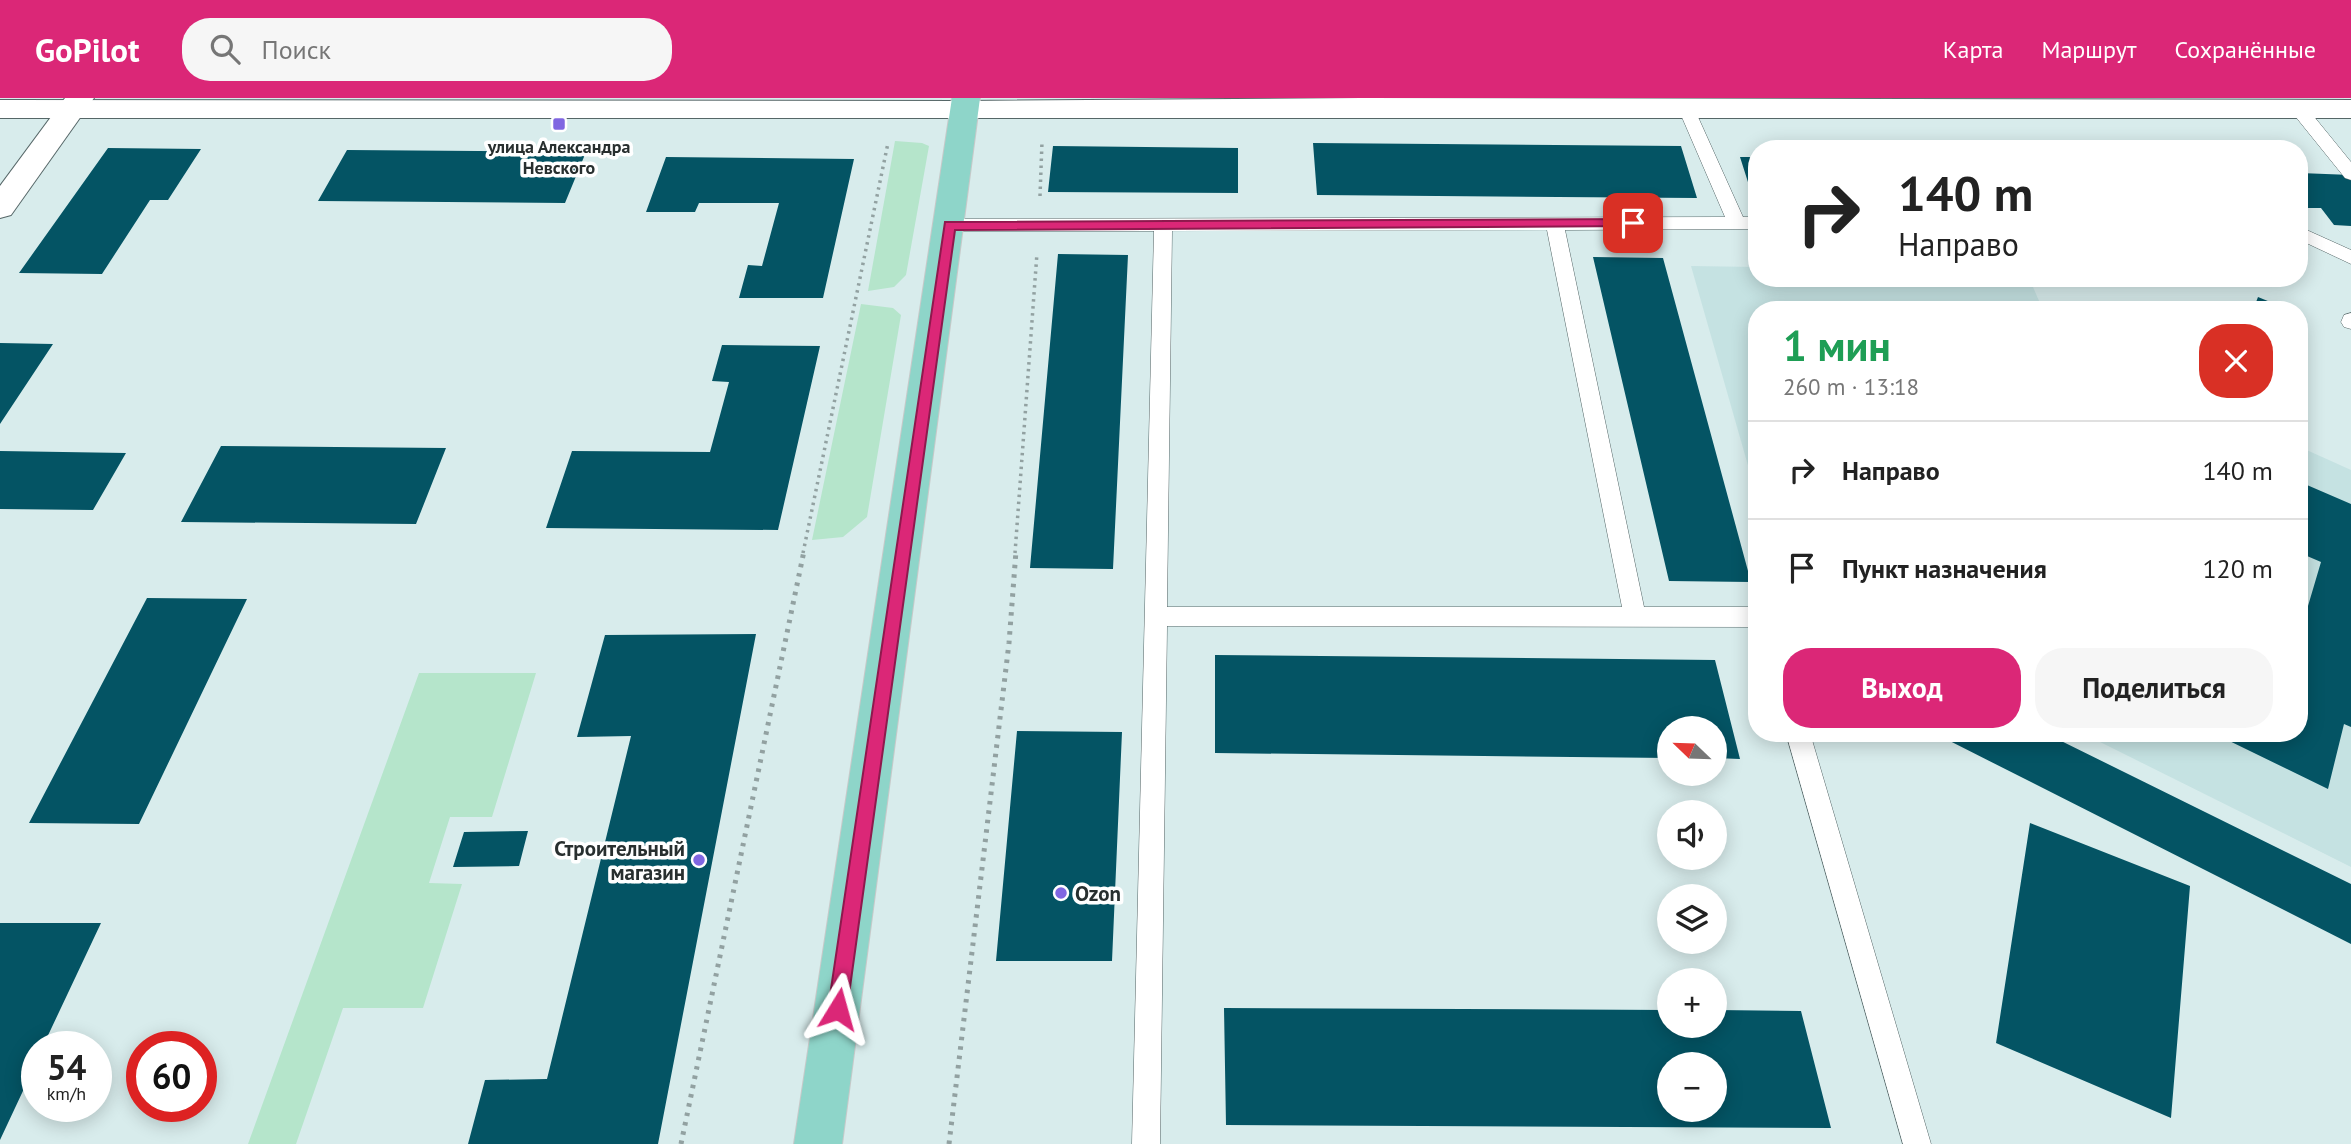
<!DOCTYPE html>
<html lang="ru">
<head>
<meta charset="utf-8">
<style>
	:root { --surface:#fff; --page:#f6f6f6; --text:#222; --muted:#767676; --line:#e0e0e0; --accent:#db2777 }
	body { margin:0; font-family:"PT Sans",sans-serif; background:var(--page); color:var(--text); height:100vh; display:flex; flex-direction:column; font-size:26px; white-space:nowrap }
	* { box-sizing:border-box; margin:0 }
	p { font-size:23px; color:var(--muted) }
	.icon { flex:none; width:38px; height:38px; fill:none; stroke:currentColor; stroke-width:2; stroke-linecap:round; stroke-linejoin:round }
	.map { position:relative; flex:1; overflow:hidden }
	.drawer { position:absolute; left:1748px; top:203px; width:560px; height:441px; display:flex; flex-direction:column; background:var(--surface); border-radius:28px; box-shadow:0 4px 18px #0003 }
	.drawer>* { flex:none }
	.banner { position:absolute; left:1748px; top:42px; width:560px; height:147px; border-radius:28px; box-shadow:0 4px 18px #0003; background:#fff; color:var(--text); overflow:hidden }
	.needle { width:46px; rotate:293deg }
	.controls { position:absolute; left:1657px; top:618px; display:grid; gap:14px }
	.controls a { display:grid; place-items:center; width:70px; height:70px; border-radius:50%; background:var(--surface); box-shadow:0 4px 18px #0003; font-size:35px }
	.speed { position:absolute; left:21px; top:933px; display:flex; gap:14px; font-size:35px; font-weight:700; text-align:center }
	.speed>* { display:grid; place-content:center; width:91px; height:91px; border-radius:50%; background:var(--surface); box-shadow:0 4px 18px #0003; line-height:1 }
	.speed small { font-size:18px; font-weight:400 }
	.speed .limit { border:10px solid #d22; background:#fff; color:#111 }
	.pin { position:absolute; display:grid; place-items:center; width:60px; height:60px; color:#fff; margin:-30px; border-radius:14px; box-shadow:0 4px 10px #0006 }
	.me { position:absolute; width:77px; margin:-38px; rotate:8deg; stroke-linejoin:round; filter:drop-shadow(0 0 5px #0008) }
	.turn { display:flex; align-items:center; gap:24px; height:147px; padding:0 35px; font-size:32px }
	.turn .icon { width:91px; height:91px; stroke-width:2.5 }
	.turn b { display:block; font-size:49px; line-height:60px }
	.round { display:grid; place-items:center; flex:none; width:74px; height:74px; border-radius:28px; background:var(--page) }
	.summary { display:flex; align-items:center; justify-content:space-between; height:119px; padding:0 35px }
	h1 { font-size:42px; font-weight:800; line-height:52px; color:#1e9e55 }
	.cta { display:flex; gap:14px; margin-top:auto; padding:14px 35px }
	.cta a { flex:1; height:80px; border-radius:28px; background:var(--accent); color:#fff; font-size:28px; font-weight:800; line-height:80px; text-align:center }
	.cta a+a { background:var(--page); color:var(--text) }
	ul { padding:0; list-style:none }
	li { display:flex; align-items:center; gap:21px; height:98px; padding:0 35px; border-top:2px solid var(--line) }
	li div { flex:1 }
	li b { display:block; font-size:26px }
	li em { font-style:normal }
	header { display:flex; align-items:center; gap:42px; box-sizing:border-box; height:98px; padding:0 35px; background:var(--accent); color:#fff }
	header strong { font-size:33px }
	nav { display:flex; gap:38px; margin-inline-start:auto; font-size:24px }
	.search { width:490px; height:63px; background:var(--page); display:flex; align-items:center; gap:18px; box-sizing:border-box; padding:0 24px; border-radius:28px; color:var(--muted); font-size:26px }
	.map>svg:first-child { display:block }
	.built { fill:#c5e2e2 }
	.green { fill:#b5e5cb }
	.building { fill:#045464; fill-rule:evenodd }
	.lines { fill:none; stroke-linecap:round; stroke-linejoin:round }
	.lane-casing { stroke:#556667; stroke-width:1 }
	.street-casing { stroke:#556667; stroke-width:2 }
	.secondary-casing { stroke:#556667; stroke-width:2 }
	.primary-casing { stroke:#c7c9c9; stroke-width:2 }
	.path-far1 { stroke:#92a1a1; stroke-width:3.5; stroke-dasharray:2.5 4.5; stroke-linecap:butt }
	.path { stroke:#92a1a1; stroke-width:5; stroke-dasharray:3.5 6; stroke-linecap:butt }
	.lane { fill:#fff; fill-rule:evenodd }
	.street { fill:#fff; fill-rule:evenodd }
	.secondary { fill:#fff; fill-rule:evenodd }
	.primary { fill:#8ed5c9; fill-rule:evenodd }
	.route { fill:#db2777; stroke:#8e194d; stroke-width:2 }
	.poi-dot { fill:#8066e1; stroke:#fff; stroke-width:2.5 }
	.labels { text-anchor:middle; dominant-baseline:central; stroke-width:7; stroke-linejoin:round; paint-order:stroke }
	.far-poi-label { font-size:18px; font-weight:bold; fill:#282f2f; stroke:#fff }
	.poi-label { font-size:21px; font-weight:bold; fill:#282f2f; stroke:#fff; text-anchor:end }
</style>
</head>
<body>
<header>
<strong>GoPilot</strong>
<div class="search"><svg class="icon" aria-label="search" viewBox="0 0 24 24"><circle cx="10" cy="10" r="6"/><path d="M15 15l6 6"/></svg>Поиск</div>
<nav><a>Карта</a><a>Маршрут</a><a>Сохранённые</a></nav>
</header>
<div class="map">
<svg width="2351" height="1046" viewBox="0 0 2351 1046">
	<rect width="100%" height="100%" fill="#d8ecec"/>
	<path class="built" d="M1691,168l66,1v11h272l14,32h-286v187z
		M2300,349l51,23v397l-269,-134h218z"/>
	<path class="green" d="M895,43l27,2 7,3 -23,129 -12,12 -26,4z
		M861,206l32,4 8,7 -34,202 -24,20 -31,3z
		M419,575h117l-44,144h-42l-21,66 33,1 -39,124h-80l-47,136h-48z"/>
	<path class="building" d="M1313,45l368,3 16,52 -380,-3z
		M1053,48l185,2v45l-190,-1z
		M108,50l93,1 -33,51h-18l-48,74 -83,-1z
		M347,52l239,2 -21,51 -247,-2z
		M666,59l188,2 -31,139h-84l9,-33 14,1 17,-63h-80l-4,9h-49z
		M1740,59h17v44h-3z
		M2300,75l51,2v51l-17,-1 -13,-17h-21z
		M1058,156l70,1 -15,314 -83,-1z
		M1593,159l70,1 88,324 -82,-1z
		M2258,199l32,13h-37z
		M0,245l53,1 -53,80z
		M722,247l98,1 -42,184 -232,-2 26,-77 138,1 19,-70 -17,-1z
		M221,348l225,2 -30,76 -235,-2z
		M0,353l126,2 -33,57 -93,-1z
		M2300,384l51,22v223l-7,-3 -16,65 -115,-56h87v-100l21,-71 -21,-9z
		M147,500l100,1 -108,225 -110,-1z
		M756,536l-98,510h-190l17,-64 62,-1 84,-343 -54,1 28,-102z
		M1215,557l500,5 25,99 -25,-1v-30h-45v30l-455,-5z
		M1017,633l105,1 -10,229h-116z
		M1934,635h111l306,151v60z
		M2030,725l160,63 -19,232 -175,-75z
		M528,733l-9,35 -66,1 11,-35z
		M0,825h101l-58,123h-6v15l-37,79z
		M1224,910l446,2v16h45v-16l86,1 30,117 -605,-3zM1670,966h45v46h-45z"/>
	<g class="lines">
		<defs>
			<path id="lane" d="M2297,4l6,1 48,59v18l-6,-2 -54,-67 -2,-4z
				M1686,5l8,5 49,109h14v12l-192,1 79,377h113v20l-590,-1 -7,518h-28l22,-913h-205l-6,-2 -3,-4 3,-4 6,-2 776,-2 -47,-109zM1547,132l75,377h-455l5,-376z
				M2300,129l51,23v14l-51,-24z
				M2351,215v16l-7,-2 -3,-5 3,-7z
				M1786,635h24l121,411h-28z"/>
			<path id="street" d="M65,0h29l-83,117 -11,3v-32z"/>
			<path id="secondary" d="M1361,0l990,2v18h-2351v-18l964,1z"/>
			<path id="primary" d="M952,0h28l-138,1046h-48z"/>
		</defs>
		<use href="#lane" class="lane-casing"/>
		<use href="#street" class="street-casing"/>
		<use href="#secondary" class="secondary-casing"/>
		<use href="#primary" class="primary-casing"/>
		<path class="path-far1" d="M1040,98l2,-54
			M803,455l85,-410
			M1015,455l22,-300"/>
		<path class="path" d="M681,1046l123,-593
			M949,1046l60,-501 7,-92"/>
		<use href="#lane" class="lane"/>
		<use href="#street" class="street"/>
		<use href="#secondary" class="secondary"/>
		<use href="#primary" class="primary"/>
	</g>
	<path class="route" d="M1633,121l6,4 -2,3 -682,4 -108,779 -3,7 -6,2 -7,-2 -3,-7 117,-787z"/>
	<g class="poi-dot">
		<rect x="552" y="19" width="14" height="14" rx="3.5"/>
		<circle cx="699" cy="762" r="7"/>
		<circle cx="1061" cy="795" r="7"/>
	</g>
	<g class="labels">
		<g class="far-poi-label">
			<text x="559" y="48">улица Александра<tspan x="559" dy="21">Невского</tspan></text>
		</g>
		<g class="poi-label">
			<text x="685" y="750">Строительный<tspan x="685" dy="24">магазин</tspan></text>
			<text x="1075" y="795" text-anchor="start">Ozon</text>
		</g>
	</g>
</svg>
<div class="controls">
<a><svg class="needle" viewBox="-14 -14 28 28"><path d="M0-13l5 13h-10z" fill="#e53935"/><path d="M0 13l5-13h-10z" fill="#767676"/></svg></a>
<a><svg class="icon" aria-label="sound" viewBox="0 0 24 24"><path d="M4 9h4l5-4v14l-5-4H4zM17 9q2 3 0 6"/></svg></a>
<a><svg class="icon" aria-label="layers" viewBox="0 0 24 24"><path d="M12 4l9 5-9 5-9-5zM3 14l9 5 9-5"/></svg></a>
<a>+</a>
<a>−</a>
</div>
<div class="speed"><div>54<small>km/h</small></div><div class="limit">60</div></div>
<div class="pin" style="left:1633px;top:125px;background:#d93025"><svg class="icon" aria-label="arrive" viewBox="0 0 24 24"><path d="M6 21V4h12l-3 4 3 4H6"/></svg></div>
<svg class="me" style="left:838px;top:911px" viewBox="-20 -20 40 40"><path d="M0-17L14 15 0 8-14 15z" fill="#db2777" stroke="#fff" stroke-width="4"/></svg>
<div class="banner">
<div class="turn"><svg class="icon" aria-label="right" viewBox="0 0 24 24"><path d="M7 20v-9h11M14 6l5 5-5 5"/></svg><div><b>140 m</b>Направо</div></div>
</div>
<section class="drawer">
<div class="summary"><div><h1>1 мин</h1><p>260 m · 13:18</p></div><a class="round" style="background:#d93025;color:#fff"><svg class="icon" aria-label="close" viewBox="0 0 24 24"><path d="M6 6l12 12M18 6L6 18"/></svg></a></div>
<ul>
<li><svg class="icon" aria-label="right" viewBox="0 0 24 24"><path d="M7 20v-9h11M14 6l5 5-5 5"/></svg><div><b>Направо</b></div><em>140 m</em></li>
<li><svg class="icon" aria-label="arrive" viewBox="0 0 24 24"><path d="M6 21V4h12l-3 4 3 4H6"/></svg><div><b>Пункт назначения</b></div><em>120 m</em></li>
</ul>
<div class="cta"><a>Выход</a><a>Поделиться</a></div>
</section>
</div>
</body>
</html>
